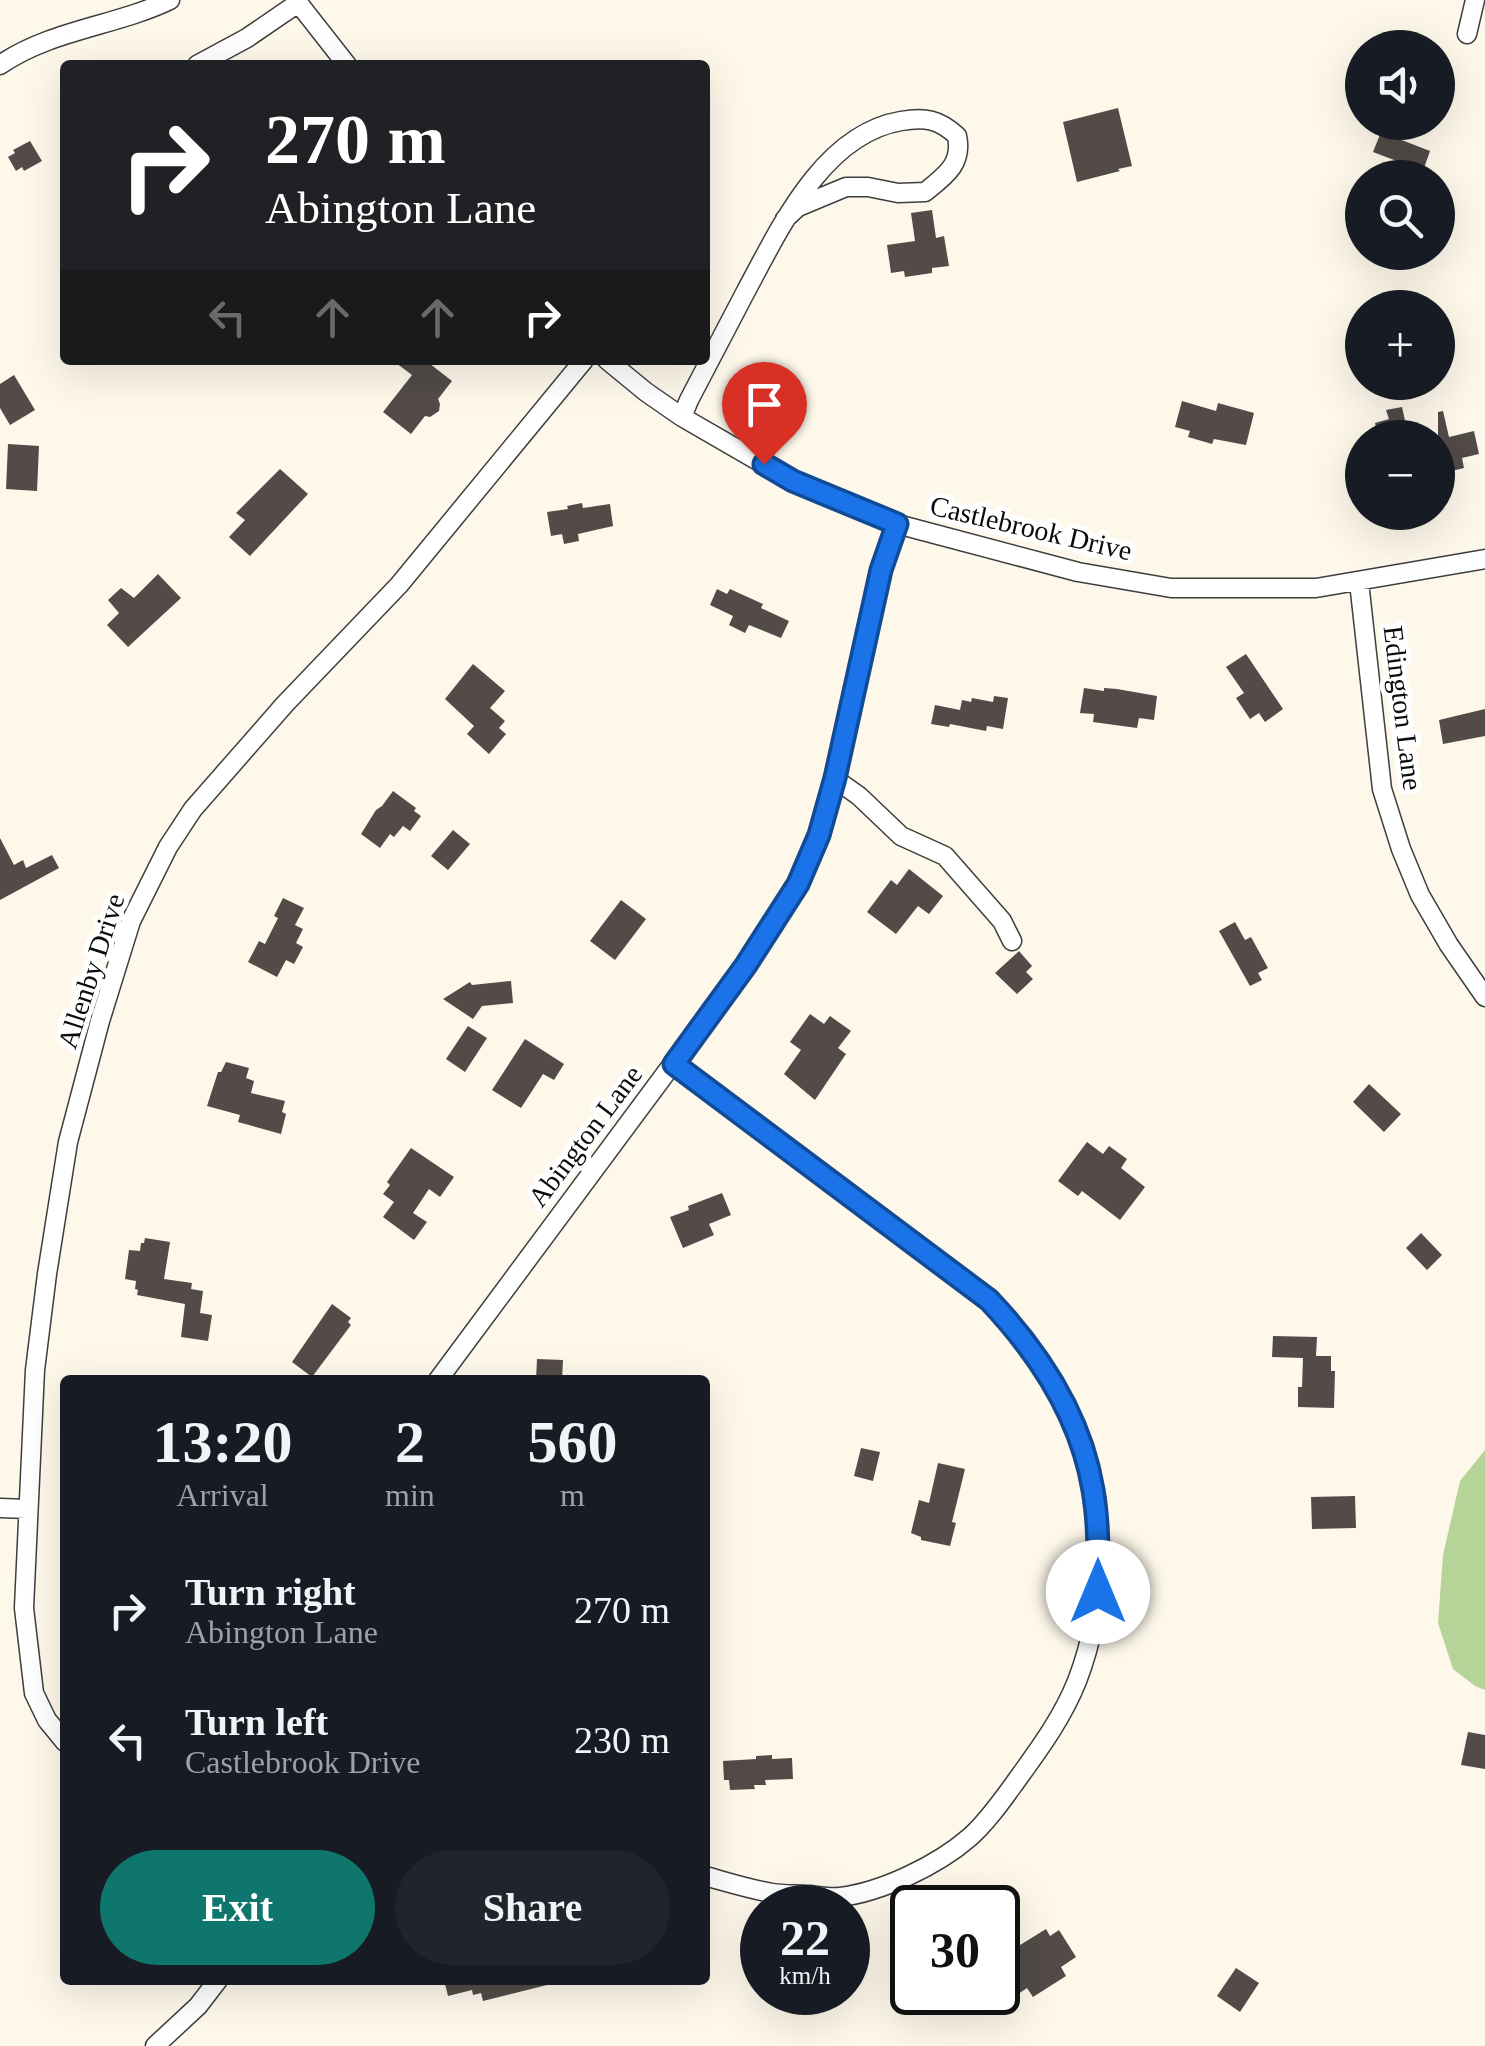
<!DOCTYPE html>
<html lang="en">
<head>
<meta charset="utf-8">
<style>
	:root { --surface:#171b24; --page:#20242c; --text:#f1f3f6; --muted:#9ea1a6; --accent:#0f766e }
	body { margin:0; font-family:Georgia,serif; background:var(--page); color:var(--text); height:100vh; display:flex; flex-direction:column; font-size:38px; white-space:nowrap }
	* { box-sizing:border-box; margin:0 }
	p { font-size:32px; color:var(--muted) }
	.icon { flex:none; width:55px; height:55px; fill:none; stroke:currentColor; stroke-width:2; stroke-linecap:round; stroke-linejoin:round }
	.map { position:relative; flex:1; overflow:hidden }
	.drawer { position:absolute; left:60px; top:1375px; width:650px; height:610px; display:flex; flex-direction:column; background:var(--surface); border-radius:10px; box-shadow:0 10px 40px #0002 }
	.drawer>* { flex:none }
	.top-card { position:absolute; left:60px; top:60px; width:650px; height:305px; border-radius:10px; box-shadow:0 10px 40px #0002; background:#202124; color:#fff; overflow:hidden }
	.buttons { position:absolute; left:1345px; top:30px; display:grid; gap:20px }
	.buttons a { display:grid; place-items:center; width:110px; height:110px; border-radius:50%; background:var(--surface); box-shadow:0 10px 40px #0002; font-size:50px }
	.speed { position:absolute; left:740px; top:1885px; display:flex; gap:20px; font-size:50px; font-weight:700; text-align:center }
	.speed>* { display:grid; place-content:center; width:130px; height:130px; border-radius:50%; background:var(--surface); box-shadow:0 10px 40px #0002; line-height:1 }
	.speed small { font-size:25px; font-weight:400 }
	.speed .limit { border:5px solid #111; border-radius:15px; background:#fff; color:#111 }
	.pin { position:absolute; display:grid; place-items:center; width:85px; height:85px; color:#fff; margin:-102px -42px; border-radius:50% 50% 50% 0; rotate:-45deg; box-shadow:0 0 10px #0007 }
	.pin .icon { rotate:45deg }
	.me { position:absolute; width:110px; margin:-55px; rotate:0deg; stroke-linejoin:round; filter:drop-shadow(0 0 8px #0008) }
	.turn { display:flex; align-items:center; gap:35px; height:210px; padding:0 40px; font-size:45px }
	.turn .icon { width:130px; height:130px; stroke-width:2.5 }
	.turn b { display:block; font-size:70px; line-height:85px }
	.lanes { display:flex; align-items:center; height:95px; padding:0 40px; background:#0003; justify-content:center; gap:50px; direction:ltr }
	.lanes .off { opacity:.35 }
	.eta { display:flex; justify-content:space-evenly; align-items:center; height:170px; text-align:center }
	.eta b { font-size:60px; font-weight:700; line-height:70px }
	.action { display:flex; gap:20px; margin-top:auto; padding:20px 40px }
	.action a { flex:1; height:115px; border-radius:60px; background:var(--accent); color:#fff; font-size:40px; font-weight:700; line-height:115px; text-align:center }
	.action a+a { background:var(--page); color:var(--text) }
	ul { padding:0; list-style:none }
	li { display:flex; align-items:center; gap:30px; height:130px; padding:0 40px }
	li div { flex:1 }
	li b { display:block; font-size:38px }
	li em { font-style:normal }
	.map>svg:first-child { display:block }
	.forest { fill:#b6d398 }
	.building { fill:#524b48 }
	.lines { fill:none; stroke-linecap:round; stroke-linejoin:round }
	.minor-casing { stroke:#3e3e3e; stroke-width:21 }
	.minor { stroke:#fff; stroke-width:18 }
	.route-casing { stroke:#114b97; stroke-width:25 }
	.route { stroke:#1a73e8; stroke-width:18 }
	.labels { text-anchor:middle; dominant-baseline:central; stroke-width:10; stroke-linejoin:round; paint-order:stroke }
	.street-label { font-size:28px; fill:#0b0b0b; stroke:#fff }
</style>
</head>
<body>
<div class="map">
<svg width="1485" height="2046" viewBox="0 0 1485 2046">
	<rect width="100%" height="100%" fill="#fdf8ea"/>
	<path class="forest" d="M1485,1450v240l-10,-4 -22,-17 -15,-46 5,-68 17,-74z"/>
	<path class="building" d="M1118,108l14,58 -14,3 2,2 -43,11 -14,-60z
		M1381,132l49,19 -7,20 -50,-19z
		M30,141l12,20 -18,10 -2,-4 -6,4 -8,-14 7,-4 -2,-3z
		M932,210l4,28 8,-2 5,30 -17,2v5l-27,4 -1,-6 -13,2 -4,-28 28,-4 -4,-28z
		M392,360h33l27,21 -14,18 2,5 -1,7 -9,6 -5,-1 -14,18 -28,-22 29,-37z
		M14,375l21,35 -25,15 -10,-17v-24z
		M1182,401l34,10 2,-8 36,10 -8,32 -32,-6 -2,5 -24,-7 2,-6 -15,-4z
		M1402,407l6,27 -30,4 -3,-15 14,-4 -3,-9z
		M1443,411l6,26 25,-6 5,23 -17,4 2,10 -21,5 -2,-7 -3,1v-55z
		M8,444l31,2 -2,45 -31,-2z
		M280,469l28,25 -58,62 -21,-19 16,-17 -9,-7z
		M582,503l1,5 27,-4 3,22 -35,8 1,7 -15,3 -2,-10 -11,2 -4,-24 21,-3 -1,-3z
		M158,574l23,24 -53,49 -21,-22 12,-12 -11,-13 13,-12 13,10z
		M717,589l10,5 3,-5 33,15 -2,4 28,13 -8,17 -32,-13 -4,8 -16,-8 4,-9 -23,-11z
		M1246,654l37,55 -18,13 -6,-9 -9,6 -14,-21 8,-5 -18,-26z
		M473,664l32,27 -15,17 15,13 -6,7 7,6 -17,20 -22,-20 7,-8 -29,-27z
		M1084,688l20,3v-3l13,1 40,7 -3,24 -15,-2 -2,10 -44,-6 1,-8 -14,-1z
		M994,696l14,2 -5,31 -16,-3 -1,5 -36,-7 -1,3 -18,-3 4,-19 25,5 2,-10 9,2 1,-4 21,4z
		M1485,709v27l-42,8 -4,-24z
		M393,791l23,17 -2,3 7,5 -11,15 -7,-5 -9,11 -4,-3 -10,14 -19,-14 15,-24 6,-4z
		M453,830l17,14 -22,26 -17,-14z
		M0,838l14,27 9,-5 3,8 26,-13 7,13 -59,32z
		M909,869l34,27 -14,18 -11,-8 -22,28 -29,-22 24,-32 6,5z
		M283,898l21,10 -9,17 8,4 -7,14 7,4 -9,17 -8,-4 -9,17 -29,-15 11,-21 6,3 13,-26 -4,-2z
		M621,900l25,19 -31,41 -25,-19z
		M1235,922l10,18 6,-3 17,31 -10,5 4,7 -12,6 -31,-55z
		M1019,951l13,15 -6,6 7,7 -16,15 -22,-21z
		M511,981l2,22 -31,3 -9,13 -30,-20 27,-17 2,3z
		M810,1014l14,10 6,-8 21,15 -13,17 8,6 -31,46 -31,-26 17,-24 -11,-8z
		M468,1026l19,12 -22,34 -19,-13z
		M525,1039l39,25 -10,16 -11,-6 -22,34 -29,-18z
		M226,1062l23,6 -3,10 8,3 -3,12 34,8 -3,11 4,2 -5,20 -43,-12 2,-7 -33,-9 11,-34h3z
		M1369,1084l32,30 -17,18 -31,-30z
		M1087,1142l16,12 6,-8 18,13 -6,9 24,19 -25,33 -38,-29 -4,5 -20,-15z
		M411,1148l43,29 -14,20 -11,-8 -16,24 14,9 -13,18 -31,-23 11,-15 -11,-8 7,-9 -3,-3z
		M722,1193l9,22 -22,9 5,11 -31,13 -13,-31 19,-7 -1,-4z
		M1421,1233l21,22 -15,15 -21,-22z
		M145,1238l25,4 -6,37 28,4 -1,6 12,2 -3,22 12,2 -4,26 -27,-4 4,-33 -48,-9 1,-5 -3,-1 1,-8 -11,-2 4,-29 11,1 1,-8h3z
		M332,1304l19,14 -3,4 3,3 -39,52 -20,-15z
		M1273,1336l44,1 -1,19h15v15h4l-1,37 -36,-1v-20h4l1,-29 -31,-1z
		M537,1359l26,1 -1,20h-26z
		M861,1448l19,4 -7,29 -19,-5z
		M938,1463l27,6 -13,53 4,1 -6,23 -29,-6v-3l-10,-4 8,-33 10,3z
		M1355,1496l1,32 -44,1 -1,-32z
		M1468,1732l17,3v34l-24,-4z
		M772,1755v4l20,-1 1,21 -28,1 1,5h-12l1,4 -25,1 -1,-10h-5l-1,-19 33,-2v-3z
		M1046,1929l4,7 9,-6 17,27 -15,10 5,9 -33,21 -6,-9 -13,9 -16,-27 6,-4 -5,-8z
		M1236,1968l23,15 -19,29 -23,-16z
		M444,1980h102l1,5 -64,16 -2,-8 -8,2 -1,-5 -24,6z"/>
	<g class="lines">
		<defs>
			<path id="minor" d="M296,0l51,65
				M1467,34l8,-34
				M0,65c50,-35 116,-39 170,-65
				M197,65l50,-27 51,-35
				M607,360l39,32 36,25 111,64 104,43 181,48 93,16h145l169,-29
				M682,417l7,-17c19,-36 38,-73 57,-109 34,-63 77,-157 155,-170 24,-4 38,-2 56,15 6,28 -12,40 -32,56l-27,1 -30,-6h-22l-48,20 -13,12
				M1359,582l23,207 19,60 19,46 29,50 36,52
				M835,779l24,17 42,40 44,20 57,65 10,20
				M674,1063l317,239c28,33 55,66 75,105 41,82 44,189 11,274 -15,38 -40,71 -63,103 -13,18 -28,39 -44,53 -32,28 -88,55 -130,60 -10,1 -21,-1 -31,-2 -12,-1 -25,0 -37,-2 -23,-4 -45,-11 -67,-17
				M438,1380l308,-415 52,-81 21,-49 16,-56 46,-209 16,-46
				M0,1508l27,1
				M65,1742l-18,-22 -13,-27 -10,-85 11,-238 12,-96 21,-132 32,-121 31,-100 37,-74 25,-38 92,-105 114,-119 185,-225
				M155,2046l43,-40 20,-26"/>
		</defs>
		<use href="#minor" class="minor-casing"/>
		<use href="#minor" class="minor"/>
	</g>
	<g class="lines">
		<defs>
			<path id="route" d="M764,464l29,17 104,43 -16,46 -46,208 -16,57 -21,49 -52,81 -72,99 315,236c50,53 92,117 104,190 6,34 5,68 5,102"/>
		</defs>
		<use href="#route" class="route-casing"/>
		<use href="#route" class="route"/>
	</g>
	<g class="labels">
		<g class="street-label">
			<text transform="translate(1031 528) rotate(13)">Castlebrook Drive</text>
			<text transform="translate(1403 708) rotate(83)">Edington Lane</text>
			<text transform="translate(91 971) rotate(-72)">Allenby Drive</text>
			<text transform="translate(585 1136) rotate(-53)">Abington Lane</text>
		</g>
	</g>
</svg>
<div class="buttons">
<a><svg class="icon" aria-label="sound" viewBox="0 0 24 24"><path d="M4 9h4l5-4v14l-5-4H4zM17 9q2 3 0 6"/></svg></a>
<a><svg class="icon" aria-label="search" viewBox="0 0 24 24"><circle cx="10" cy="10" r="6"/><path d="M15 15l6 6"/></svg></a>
<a>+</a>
<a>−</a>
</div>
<div class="speed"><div>22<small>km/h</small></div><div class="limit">30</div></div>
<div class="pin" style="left:764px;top:464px;background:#d93025"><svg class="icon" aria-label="arrive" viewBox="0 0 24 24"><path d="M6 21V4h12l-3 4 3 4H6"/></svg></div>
<svg class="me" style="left:1098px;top:1592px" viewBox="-20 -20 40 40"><circle r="19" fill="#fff"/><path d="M0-13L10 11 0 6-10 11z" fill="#1a73e8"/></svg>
<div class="top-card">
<div class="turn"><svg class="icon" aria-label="right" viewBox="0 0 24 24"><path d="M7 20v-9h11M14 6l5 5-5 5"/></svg><div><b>270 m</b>Abington Lane</div></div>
<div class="lanes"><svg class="icon off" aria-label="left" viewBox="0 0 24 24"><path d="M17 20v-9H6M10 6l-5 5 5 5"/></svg><svg class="icon off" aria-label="ahead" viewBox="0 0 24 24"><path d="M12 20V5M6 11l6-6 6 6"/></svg><svg class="icon off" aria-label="ahead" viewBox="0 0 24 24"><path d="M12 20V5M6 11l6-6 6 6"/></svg><svg class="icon" aria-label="right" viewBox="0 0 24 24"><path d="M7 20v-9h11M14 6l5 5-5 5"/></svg></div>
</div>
<section class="drawer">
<div class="eta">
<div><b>13:20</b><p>Arrival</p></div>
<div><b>2</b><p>min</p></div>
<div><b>560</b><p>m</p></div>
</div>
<ul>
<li><svg class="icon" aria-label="right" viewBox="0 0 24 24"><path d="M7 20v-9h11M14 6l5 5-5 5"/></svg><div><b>Turn right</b><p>Abington Lane</p></div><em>270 m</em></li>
<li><svg class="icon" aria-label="left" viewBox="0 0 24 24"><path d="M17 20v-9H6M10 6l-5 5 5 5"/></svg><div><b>Turn left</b><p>Castlebrook Drive</p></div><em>230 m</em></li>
</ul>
<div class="action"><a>Exit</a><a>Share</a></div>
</section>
</div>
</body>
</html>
